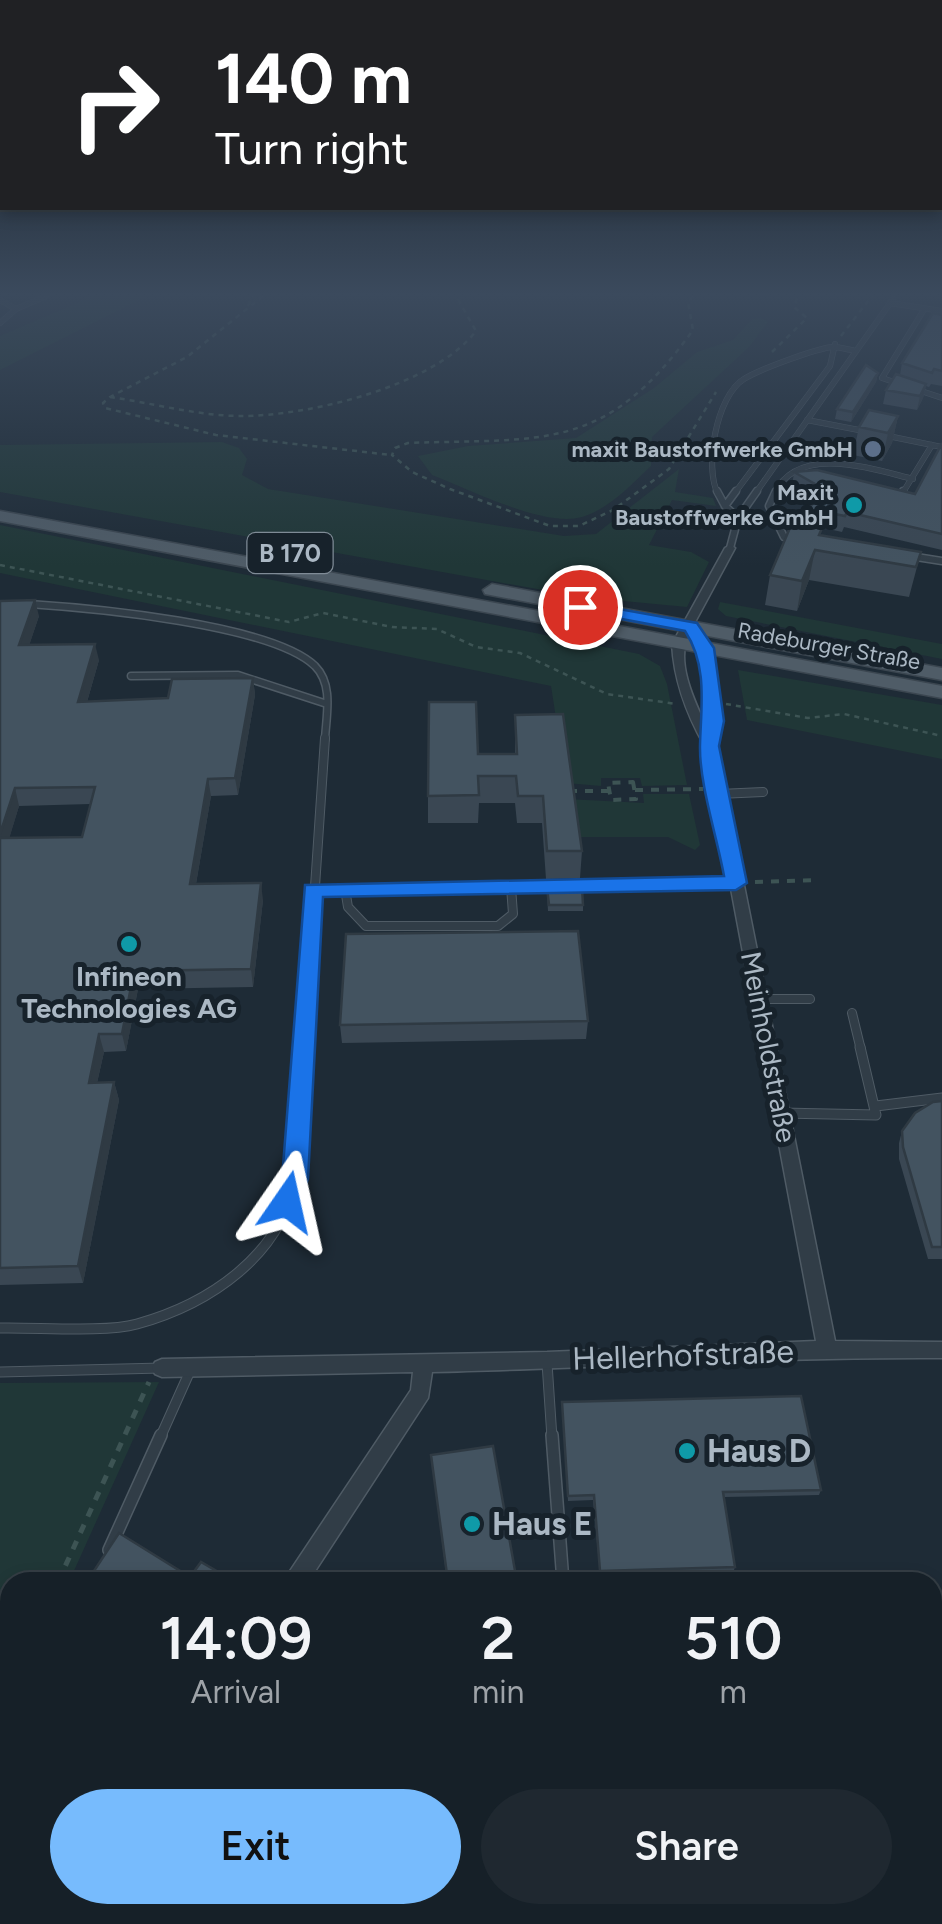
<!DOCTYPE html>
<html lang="en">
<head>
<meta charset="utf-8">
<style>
	:root { --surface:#162028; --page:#1f2830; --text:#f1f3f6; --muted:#9ea3a8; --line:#353e45; --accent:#77bbfd }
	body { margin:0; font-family:Figtree,sans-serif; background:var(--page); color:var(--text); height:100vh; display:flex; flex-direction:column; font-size:38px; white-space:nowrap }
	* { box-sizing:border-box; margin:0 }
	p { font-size:32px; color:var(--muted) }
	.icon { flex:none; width:55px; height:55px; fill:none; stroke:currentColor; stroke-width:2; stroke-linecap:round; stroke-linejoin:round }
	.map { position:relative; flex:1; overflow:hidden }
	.sheet { position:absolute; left:0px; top:1572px; width:942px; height:352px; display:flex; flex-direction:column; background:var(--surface); border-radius:30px 30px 0 0; box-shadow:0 5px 15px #0003,0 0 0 2px var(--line) }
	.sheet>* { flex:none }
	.top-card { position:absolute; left:0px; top:0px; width:942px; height:210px; box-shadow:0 5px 15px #0003,0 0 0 2px var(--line); background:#202124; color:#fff; overflow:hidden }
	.pin { position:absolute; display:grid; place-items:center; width:85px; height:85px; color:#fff; margin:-42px; border:5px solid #fff; border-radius:50%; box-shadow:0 2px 10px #0007 }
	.me { position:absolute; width:110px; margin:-55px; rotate:11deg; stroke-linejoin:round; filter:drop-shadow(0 0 8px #0008) }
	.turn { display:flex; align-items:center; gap:35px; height:210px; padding:0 50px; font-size:45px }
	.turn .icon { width:130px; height:130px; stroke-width:2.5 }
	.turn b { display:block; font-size:70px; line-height:85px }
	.eta { display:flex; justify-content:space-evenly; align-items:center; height:170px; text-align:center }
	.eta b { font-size:60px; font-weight:600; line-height:70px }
	.button { display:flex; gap:20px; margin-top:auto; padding:20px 50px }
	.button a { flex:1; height:115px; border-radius:60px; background:var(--accent); color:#111; font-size:40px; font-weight:600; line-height:115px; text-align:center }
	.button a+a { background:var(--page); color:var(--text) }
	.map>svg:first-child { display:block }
	.green { fill:#203737 }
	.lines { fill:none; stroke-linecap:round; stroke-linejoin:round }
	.lane-far4-casing { stroke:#4f5b65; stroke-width:6 }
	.lane-far3-casing { stroke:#4f5b65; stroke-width:9 }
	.lane-far2-casing { stroke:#4f5b65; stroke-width:10 }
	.lane-far1-casing { stroke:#4f5b65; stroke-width:11 }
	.lane-casing { stroke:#4f5b65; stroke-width:14 }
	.street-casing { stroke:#4f5b65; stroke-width:3 }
	.primary-casing { stroke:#3b4650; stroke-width:3 }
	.path-far2 { stroke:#3d5454; stroke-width:2.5; stroke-dasharray:5 5; stroke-linecap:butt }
	.path-far1 { stroke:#3d5454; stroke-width:4; stroke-dasharray:8 8; stroke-linecap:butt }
	.path { stroke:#3d5454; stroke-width:5; stroke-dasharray:9 9; stroke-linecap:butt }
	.lane-far4 { stroke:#313d47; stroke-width:5 }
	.lane-far3 { stroke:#313d47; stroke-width:6 }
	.lane-far2 { stroke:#313d47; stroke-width:8 }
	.lane-far1 { stroke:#313d47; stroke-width:9 }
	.lane { stroke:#313d47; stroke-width:11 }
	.street { fill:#313d47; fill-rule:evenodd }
	.primary { fill:#4f5c67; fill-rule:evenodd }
	.wall { fill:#3a4753; fill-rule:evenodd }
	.shaded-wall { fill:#2f3a43 }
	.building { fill:#435360; stroke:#2f3a43; stroke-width:2.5 }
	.route { fill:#1a73e8; stroke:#114b97; stroke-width:2.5 }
	.service-dot { fill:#5c6f8a; stroke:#17222b; stroke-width:4 }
	.culture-dot { fill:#0f9aa8; stroke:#17222b; stroke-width:4 }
	.labels { text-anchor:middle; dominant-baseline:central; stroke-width:10; stroke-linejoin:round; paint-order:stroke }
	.far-poi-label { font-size:22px; font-weight:bold; fill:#abb8c4; stroke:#17222b; text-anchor:end }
	.far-street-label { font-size:22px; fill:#abb8c4; stroke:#17222b }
	.shield { fill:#17222b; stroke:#7f8b96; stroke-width:2.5 }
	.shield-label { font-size:25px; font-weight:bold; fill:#abb8c4 }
	.poi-label { font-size:28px; font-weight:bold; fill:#abb8c4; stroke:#17222b }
	.street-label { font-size:28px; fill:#abb8c4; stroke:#17222b }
	.near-street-label { font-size:32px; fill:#abb8c4; stroke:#17222b }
	.near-poi-label { font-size:32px; font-weight:bold; fill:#abb8c4; stroke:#17222b; text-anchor:start }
</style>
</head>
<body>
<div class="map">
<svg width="942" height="1924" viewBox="0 0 942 1924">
	<rect width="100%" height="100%" fill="#1e2b36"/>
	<path class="green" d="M93,296h54l-147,74v-34z
		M761,318l7,4 -19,25 -97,90 -1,29c-19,18 -42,43 -69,51 -38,11 -113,-28 -150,-42l-14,-19 50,-10 108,-8 78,-50 43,-36 36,-12 19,-21z
		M222,442l17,6 8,11 -5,16 26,14 296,47 32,-2 83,-65 -4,23 38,6 3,8 -44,-6 -23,45 42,7 18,10 -22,45 -106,-10 -581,-105v-47z
		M0,525l639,129 21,12 7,18 20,101 -45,1 -2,-8h-39v8l-35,-3 -15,-97 -551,-113z
		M720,602l222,42v15l-216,-43 -8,-7z
		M738,670l204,35v54l-195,-39z
		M643,794h46l11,51 -5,5 -27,-13h-101v-38l77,4z
		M159,1382l-90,200h-59v134l-10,23v-356z"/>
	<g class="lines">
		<defs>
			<path id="lane-far4" d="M0,300l16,9 -16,14
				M890,303l52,8
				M16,309l30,-13
				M900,384l-18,-6 43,-70
				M918,390l24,8
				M807,420l57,11
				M888,436l54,11
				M718,494c-14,-26 -2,-98 26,-115 14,-9 73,-31 89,-32 7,0 16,3 23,4
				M734,494l96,-128 5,-22
				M755,494l138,-195
				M774,494c24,-51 98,-25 139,-15
				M902,494l30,-49"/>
			<path id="lane-far3" d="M717,491l8,15
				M736,491l-11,15 13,12
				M776,491l-7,15 15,31 9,1
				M900,497l3,-6
				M730,548l8,-30 19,-27
				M910,556l32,5
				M29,604c62,4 242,20 286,62 19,19 11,50 10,74
				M131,676l107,-1 89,29"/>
			<path id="lane-far2" d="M719,794l44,-2
				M345,889l3,18 18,19h132l15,-12 -2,-27
				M313,890l423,-7
				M760,999h50
				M852,1013l9,37
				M304,1050l21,-312"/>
			<path id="lane-far1" d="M876,1106l66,-8
				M782,1113l94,2 -16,-68
				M0,1328c37,-1 104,5 137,-4 72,-20 146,-69 158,-147 7,-43 6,-87 9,-130
				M547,1363l5,75
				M0,1372l162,-4
				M160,1438l30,-67"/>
			<path id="lane" d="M552,1435l11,147
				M109,1550l52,-115
				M932,1636h10
				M584,1915l1,9"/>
			<path id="street" d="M730,545l5,3 -41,76c25,35 28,80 22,121l119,596 107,1v16c-170,-1 -340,10 -510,14l-4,26 -120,184h-23l3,-8 123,-184 2,-18 -251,5 -7,-3 -3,-6 3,-6 7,-3 385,-7 269,-11 -112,-596c-18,-32 -30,-64 -32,-101l53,-96zM689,634c15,28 19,60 17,92 -12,-26 -31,-65 -17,-92z
				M65,1915h27l-3,9h-28z"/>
			<path id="primary" d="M0,511l942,175v12l-942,-177z
				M492,584l450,84v12l-457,-86 -2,-4z"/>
		</defs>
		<use href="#lane-far4" class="lane-far4-casing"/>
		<use href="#lane-far3" class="lane-far3-casing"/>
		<use href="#lane-far2" class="lane-far2-casing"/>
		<use href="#lane-far1" class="lane-far1-casing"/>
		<use href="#lane" class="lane-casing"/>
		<use href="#street" class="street-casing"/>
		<use href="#primary" class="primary-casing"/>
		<path class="path-far2" d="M263,296l-76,61 -77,40 -7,6 2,5 111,27 175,20
			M693,296l-5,6 5,28c-88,123 -149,108 -285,113l-13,5 -3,7 20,17 38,17 100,37h29l34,-16 56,-41 47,-77
			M248,306l4,-10
			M841,336l31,-40
			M772,352l35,-34 -13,-11 4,-11
			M110,397c42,6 88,19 131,19 68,0 193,-30 235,-85l-20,-35
			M0,565l289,57 34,-9 69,14 45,2 39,18 44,6 87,41 69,10
			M726,704l82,14 36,-4 98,22"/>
		<path class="path-far1" d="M633,782l3,17 -25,1 -3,-17z
			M635,790l68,-1
			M569,791h41
			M755,882l60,-2"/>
		<path class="path" d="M58,1582l91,-200
			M268,1582l9,-12
			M0,1706l10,-22
			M932,1764l10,-5
			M0,1924l10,-17
			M32,1924l6,-9
			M824,1924l1,-9"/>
		<use href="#lane-far4" class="lane-far4"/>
		<use href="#lane-far3" class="lane-far3"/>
		<use href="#lane-far2" class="lane-far2"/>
		<use href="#lane-far1" class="lane-far1"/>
		<use href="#lane" class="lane"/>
		<use href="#street" class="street"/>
		<use href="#primary" class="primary"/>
	</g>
	<path class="wall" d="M942,315v71l-11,-2 -2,3 -3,-1 -3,12 -6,12 -34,-6 3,-14 14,-15 2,-12z
		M878,373l-2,9 -25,40 -16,-3 2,-10z
		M898,416l-6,27 -10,18 -29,-6 6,-28z
		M942,443v107l-98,-23 -2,5 -36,-8 3,-15 5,-9 -22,-13 2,-15 121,22z
		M821,535l100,17 -12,45 -100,-17 -12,31 -32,-6 5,-30z
		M0,601l39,15 -10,29 70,15 -12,42 81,-4 85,-20 2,17 -17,100 -27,1 -15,88 67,16 -10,87 -115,2 -12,62 -22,1 -7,31 17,-1 5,18 -36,183 -83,2zM90,804l-8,33 -73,1 10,-32z
		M515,715l67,136 -2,27 -34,1 -4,-56h-25l-2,-20h-36l-1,20h-50v-27l50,-42h37z
		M547,894l36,11v6h-35z
		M588,1021l-2,18 -244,4 -2,-18z
		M942,1101v158h-14l-29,-100v-16l3,-12z
		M562,1402l259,88 -2,5 -95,2 11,70 -2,6 -133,3 -7,-76 -25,1z
		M431,1455l86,127h-70z
		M300,1915h156l-52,9h-103z
		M601,1915h195l4,9h-197z"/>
	<path class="shaded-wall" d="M878,373l-2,9 -25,40 2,-10z
		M926,384l-3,14 -6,12 3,-14z
		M898,416l-6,27 -10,18 6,-28z
		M815,550l-6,30 -12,31 5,-30z
		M35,600l4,16 -15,45 -5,-16z
		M95,644l4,16 -17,59 -4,-17z
		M253,678l2,17 -17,100 -3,-17z
		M208,779l3,17 -18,105 -3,-17z
		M15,788l4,18 -15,50 -4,-13v-9z
		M261,883l2,17 -10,87 -2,-18z
		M134,971l4,18 -12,62 -4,-17z
		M99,1034l5,18 -11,48 -4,-17z
		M114,1082l5,18 -36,183 -5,-17z"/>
	<path class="building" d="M933,313l9,2v56l-8,-2 -2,4 -30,-10z
		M866,365l12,8 -25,39 -16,-3z
		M896,374l30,10 -6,12 -34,-6z
		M869,410l29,6 -10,17 -29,-6z
		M942,443v91l-95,-22 -2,4 -36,-7 13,-21 -28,-16 23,-2 98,24z
		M792,523l30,5 -3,7 102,17 -5,15 -101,-17 -13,31 -32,-6z
		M35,600l-16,45 76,-1 -17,58 90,-4 4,-19 81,-1 -18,100 -27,1 -18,105 71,-1 -10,86 -117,2 -12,63h-23l-10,49 25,-1 -36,184 -78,2v-430l82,-1 13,-50 -80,1 -15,46v-233z
		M429,702h47l2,52h39l-2,-39 48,-1 19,137h-35l-4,-55h-25l-2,-20h-38l1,19 -51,1z
		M582,887l1,18h-34l-2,-17z
		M578,931l10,90 -248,4 6,-91z
		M942,1101v146h-10l-29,-100 -1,-16 13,-18 18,-11z
		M801,1396l20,94 -98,2 12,75 -135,4 -6,-76 -26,1 -6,-94z
		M493,1446l24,136h-69l-17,-127z
		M119,1533l71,44 11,-15 24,14 -4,6h-137l8,-8z
		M300,1915h92l1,9h-92z
		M607,1915h189l4,9h-192z"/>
	<linearGradient id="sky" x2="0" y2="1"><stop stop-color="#10181e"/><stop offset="0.52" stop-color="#3b4a5d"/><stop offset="1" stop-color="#3b4a5d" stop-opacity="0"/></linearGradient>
	<rect width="942" height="566" fill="url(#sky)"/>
	<path class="route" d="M580,602l117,21 17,25 10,73 -5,25 28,137 -11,7 -413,7 -15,282 -12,31h-18l-4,-8 8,-23 23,-294 419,-9c-7,-39 -25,-93 -24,-131 1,-39 8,-79 -15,-114l-111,-21 -2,-3z"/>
	<circle class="service-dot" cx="873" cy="449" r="10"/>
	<g class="culture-dot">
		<circle cx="854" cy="505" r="10"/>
		<circle cx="129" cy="944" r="10"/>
		<circle cx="687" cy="1451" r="10"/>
		<circle cx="472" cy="1524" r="10"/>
	</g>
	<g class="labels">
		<g class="far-poi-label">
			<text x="853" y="449">maxit Baustoffwerke GmbH</text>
			<text x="834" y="492">Maxit<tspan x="834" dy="25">Baustoffwerke GmbH</tspan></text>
		</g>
		<g class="far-street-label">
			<text transform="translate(829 646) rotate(10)">Radeburger Straße</text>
		</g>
		<rect class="shield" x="247.5" y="533" width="85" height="40" rx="8"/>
		<g class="shield-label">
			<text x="290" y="553">B 170</text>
		</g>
		<g class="poi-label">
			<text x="129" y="976">Infineon<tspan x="129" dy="32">Technologies AG</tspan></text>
		</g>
		<g class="street-label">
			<text transform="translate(769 1047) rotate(79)">Meinholdstraße</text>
		</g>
		<g class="near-street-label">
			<text transform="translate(683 1355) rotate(-2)">Hellerhofstraße</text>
		</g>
		<g class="near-poi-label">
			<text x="707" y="1451">Haus D</text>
			<text x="492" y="1524">Haus E</text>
		</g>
	</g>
</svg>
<div class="pin" style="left:580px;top:607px;background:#d93025"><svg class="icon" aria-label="arrive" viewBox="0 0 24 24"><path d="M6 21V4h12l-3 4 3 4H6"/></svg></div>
<svg class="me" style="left:287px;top:1202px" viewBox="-20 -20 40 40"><path d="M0-17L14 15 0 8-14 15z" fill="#1a73e8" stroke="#fff" stroke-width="4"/></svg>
<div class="top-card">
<div class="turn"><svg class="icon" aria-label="right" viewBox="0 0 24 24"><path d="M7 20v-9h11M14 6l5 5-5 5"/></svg><div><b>140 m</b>Turn right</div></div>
</div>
<section class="sheet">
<div class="eta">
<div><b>14:09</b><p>Arrival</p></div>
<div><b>2</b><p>min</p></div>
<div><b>510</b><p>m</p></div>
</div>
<div class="button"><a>Exit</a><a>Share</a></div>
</section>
</div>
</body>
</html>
